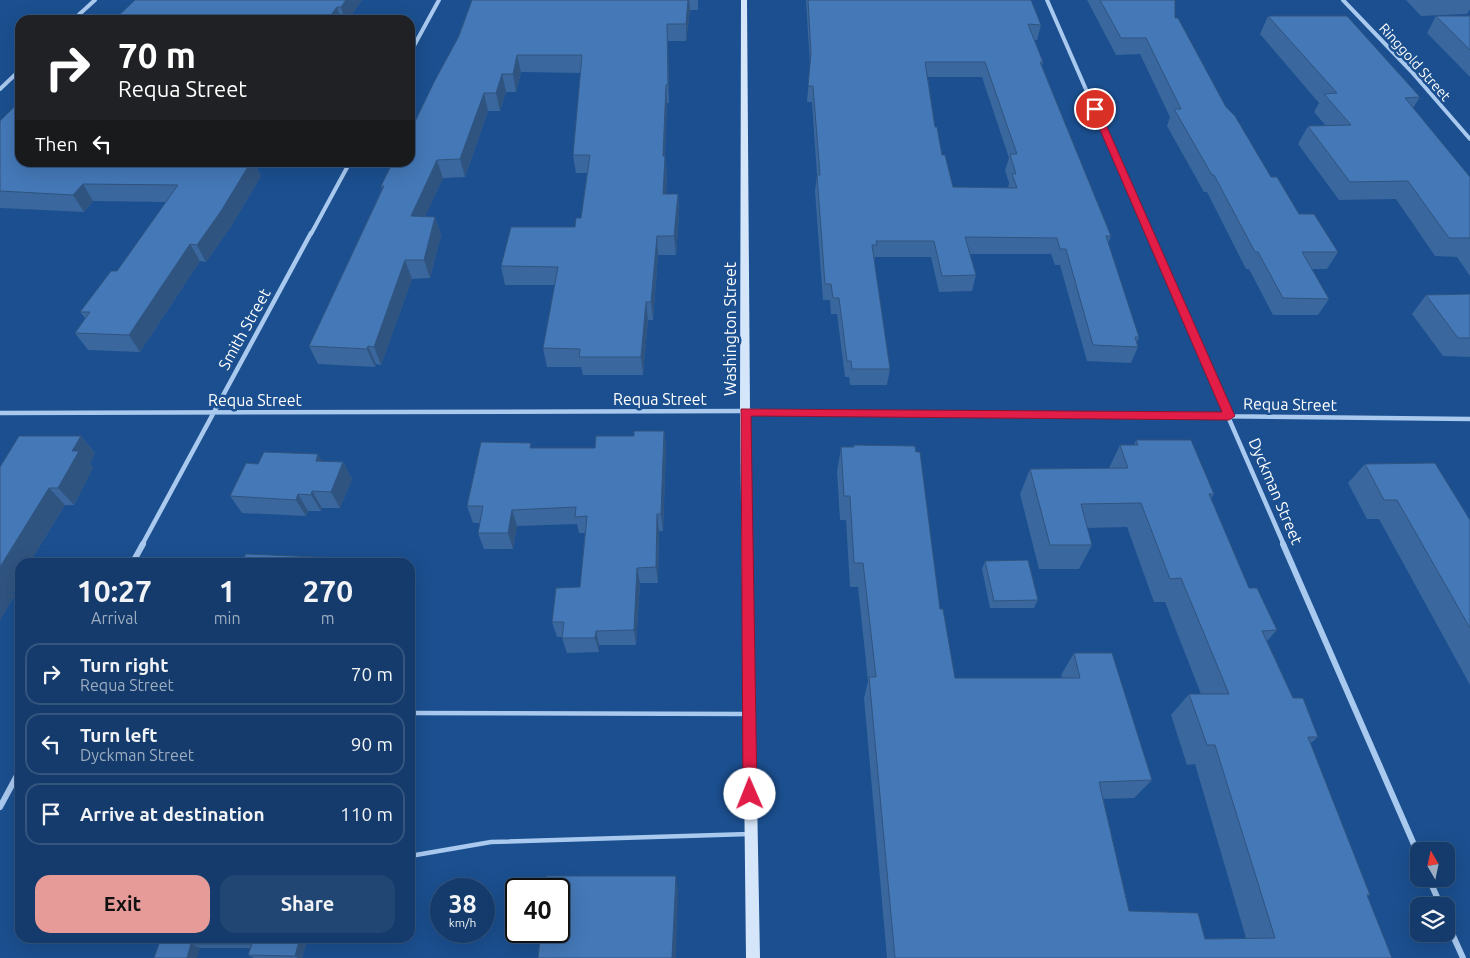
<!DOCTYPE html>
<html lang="en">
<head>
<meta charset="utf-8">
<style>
	:root { --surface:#143b6b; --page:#214673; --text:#f1f3f6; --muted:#9dadc1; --line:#33557e; --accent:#e69b98 }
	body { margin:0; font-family:Ubuntu,sans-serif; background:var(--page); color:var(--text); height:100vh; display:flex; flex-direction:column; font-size:19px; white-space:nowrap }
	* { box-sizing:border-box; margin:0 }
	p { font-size:16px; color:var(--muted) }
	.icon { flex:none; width:28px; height:28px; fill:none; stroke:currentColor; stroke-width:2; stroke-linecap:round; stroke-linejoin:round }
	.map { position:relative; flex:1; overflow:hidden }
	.details { position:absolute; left:15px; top:558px; width:400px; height:385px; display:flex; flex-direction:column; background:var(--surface); border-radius:15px; box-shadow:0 5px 20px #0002,0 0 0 1px var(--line) }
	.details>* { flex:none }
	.banner { position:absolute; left:15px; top:15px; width:400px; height:152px; border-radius:15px; box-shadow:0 5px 20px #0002,0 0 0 1px var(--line); background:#202124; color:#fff; overflow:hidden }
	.needle { width:32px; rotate:351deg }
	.buttons { position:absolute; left:1410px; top:842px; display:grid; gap:10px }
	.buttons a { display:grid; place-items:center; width:45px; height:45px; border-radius:10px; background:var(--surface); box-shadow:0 5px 20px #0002,0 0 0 1px var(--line); font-size:25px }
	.speed { position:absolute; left:430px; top:878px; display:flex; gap:10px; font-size:25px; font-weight:700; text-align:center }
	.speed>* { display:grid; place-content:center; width:65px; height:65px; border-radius:50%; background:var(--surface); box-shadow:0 5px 20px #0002,0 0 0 1px var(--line); line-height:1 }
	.speed small { font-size:12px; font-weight:400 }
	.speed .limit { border:2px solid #111; border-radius:8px; background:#fff; color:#111 }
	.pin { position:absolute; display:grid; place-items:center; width:42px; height:42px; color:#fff; margin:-21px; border:2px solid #fff; border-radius:50%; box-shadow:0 1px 5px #0007 }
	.me { position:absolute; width:55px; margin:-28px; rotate:359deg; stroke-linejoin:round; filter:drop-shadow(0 0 4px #0008) }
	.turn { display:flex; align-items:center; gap:18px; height:105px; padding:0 20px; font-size:22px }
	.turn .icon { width:65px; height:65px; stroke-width:2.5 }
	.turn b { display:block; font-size:35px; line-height:42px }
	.then { display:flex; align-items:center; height:48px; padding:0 20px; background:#0003; gap:10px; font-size:19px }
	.eta { display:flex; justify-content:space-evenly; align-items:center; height:85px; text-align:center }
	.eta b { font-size:30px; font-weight:600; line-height:35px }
	.primary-button { display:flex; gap:10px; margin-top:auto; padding:10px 20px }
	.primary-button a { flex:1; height:58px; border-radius:15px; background:var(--accent); color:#111; font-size:20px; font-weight:600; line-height:58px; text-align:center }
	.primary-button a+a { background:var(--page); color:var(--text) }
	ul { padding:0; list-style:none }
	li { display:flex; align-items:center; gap:15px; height:62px; margin:0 10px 8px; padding:0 10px; border:2px solid var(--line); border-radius:15px }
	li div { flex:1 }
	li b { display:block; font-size:19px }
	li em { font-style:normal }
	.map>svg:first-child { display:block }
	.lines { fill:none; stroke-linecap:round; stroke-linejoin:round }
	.lane { stroke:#a9c9ee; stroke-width:4.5 }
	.street-far2 { stroke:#a9c9ee; stroke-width:4 }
	.street-far1 { stroke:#a9c9ee; stroke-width:4.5 }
	.street { stroke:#a9c9ee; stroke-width:6 }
	.secondary { fill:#d6e6fa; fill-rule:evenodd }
	.wall { fill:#3a679d; fill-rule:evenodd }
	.shaded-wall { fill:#305480 }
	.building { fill:#4478b7; stroke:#305480; fill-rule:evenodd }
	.route { fill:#e11d48; stroke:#92132f }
	.labels { text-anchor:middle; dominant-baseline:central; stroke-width:5; stroke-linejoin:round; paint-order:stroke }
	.far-street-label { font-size:14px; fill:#fff; stroke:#1b4f8f }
	.street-label { font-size:16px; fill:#fff; stroke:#1b4f8f }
</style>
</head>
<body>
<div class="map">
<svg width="1470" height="958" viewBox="0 0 1470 958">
	<rect width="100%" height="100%" fill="#1b4f8f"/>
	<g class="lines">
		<path class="lane" d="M410,713l337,1
			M410,856l81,-14 258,-8"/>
		<path class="street-far2" d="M1047,0l102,234
			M1343,0l68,71 59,68
			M73,20l22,-20
			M410,53l29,-53
			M0,89l20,-19
			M311,234l39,-72"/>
		<path class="street-far1" d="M1148,233l136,312
			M0,413l745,-2 725,8
			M142,545l169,-312"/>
		<path class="street" d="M1283,544l136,312
			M133,562l10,-18
			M0,807l20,-37
			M1429,879l12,27
			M1446,920l17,38"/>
		<path class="secondary" d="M741,0h6l3,411 10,547h-14l-6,-547z"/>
	</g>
	<path class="wall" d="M362,0l-14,20h-234z
		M472,0h226v10h-8l-4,31h-18l1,62h-2l-2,53 2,18 -1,20h12l1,18 -3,43h-18l-5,65h-5l-5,55h-60l-2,-8h-34l-4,-19 12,-63h-50l-4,-19 74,-39 6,-9 6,-45h-11l-3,-18 8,-82 -60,-1 -5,20h-10l-6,19h-12l-23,66 -22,1 -18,38 10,1 6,18 -11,43 -18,1 -31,86 -5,-1 -1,3 -57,-3 -9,-18 73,-157 -1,-3 29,-24z
		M806,0h225l10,25 -4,15h-3l9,22 -1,4 69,170 -3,8 31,93 -2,5 1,5 -7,16 -44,-2 -27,-96h-5l-4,-11h-81l6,21 -4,16 -33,1 -8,-35h-56l-1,4 16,108 -3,16h-37l-1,-8h-4l-8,-63h-6l-1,-14h-7l-8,-109 2,-16 -5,-73h-5l3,-37zM928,77h54l27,81 -4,12 4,13 -1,5 -55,-1 -11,-32 -7,-28z
		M1087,0h88v18l51,89 45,70 28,37 39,38 -11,17h-15l17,30 -11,16h-45l-24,-46h-3l-39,-77h-3l-37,-66 3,-9 -30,-63 -24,1z
		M1406,0h64v9l-3,5 -46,2z
		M1268,16l152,81 -7,11 57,69v99l-13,-19 -22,-1 -39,-57 -57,1 -41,-56 10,-18h18l-12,-14 5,-9 -59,-69z
		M1436,16h34v61l-43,-44z
		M0,121l257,47 4,8 -31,52 -24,34 -6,-1 -60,91 -52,-2 -13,-17 10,-15 -5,-6 37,-41 49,-69 -73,-1 -9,11 -84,-4z
		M1470,294v63l-27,-1 -31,-42 14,-19z
		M664,431l2,17 -3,83h-4l-1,52h-18l-4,62h-37v7l-32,1 -5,-15v-1h-5l-5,-15 28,-35 5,-54h-6l-2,-9 -60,2 -4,23h-29l-6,-16 2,-10h-7l-6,-17 65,-58h63l39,-12z
		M81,436l14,17 -5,11 3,4 -19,37h-9l-35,57h-10v18l-8,13 3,2 -15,25v-153z
		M1136,440l78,54 -3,5 38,89 28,42 -10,11 26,57 25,39 -8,7 60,151 -3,2 25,61h-505l-23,-260 4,-17 -10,-94h-8l-4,-67h-6l-3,-48 4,-25h12l1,-2 86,164 15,69h107l-1,-3 13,-22 78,127 -18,18 -31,1 26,112 76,28 41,-1 -51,-174 -8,1 -16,-50 18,-21h12l-36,-92h-11l-27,-75 -40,1 5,17 -13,24h-40l-19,-75 10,-25 79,-1 11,-23h14z
		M322,461l21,1 9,17 -12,29h-18l-1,3h-13l-2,5 -64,-3 -12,-17 28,-32z
		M1365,464l105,56v165l-91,-166h-12l-19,-36z
		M985,561l53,39 -4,8h-44l-8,-39z
		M161,938h147l-6,20h-48l-6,-3 2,-7h-50z"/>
	<path class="shaded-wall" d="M346,0h16l-14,20h-3l-4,-13z
		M688,0h1l1,10 -4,31v-17z
		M337,7l4,13h-14z
		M667,24l1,17 1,62 -1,-18z
		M517,55l4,17 -5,20 -3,-18z
		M502,74l4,18 -6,19 -4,-18z
		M666,85l1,18 -3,71 -1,-18z
		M484,93l4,18 -23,66 -5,-18z
		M665,156l2,18 -2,38 -2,-18z
		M437,160l6,18 -26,56 -6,-18z
		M246,162h14l-3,6 4,8 -31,52 -24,34 -9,-17z
		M83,184l10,17 -9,11 -11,-17z
		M678,194l1,18 -3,43 -2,-19z
		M435,217l6,18 -11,43 -6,-18z
		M657,236l1,19 -5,65 -2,-18z
		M190,244l10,17 -60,91 -11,-17z
		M405,260l7,19 -31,86 -7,-18z
		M646,302l2,18 -5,55 -2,-18z
		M368,346l8,18 -1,3 -8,-18z
		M664,431l2,17 -3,83 -2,-17z
		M81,436l14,17 -5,11 3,4 -19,37 -16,-17 14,-37z
		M318,454l10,17 -12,-10z
		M343,462l9,17 -12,29 -9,-16z
		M49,488l16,17 -35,57h-10v18l-8,13 3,2 -15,25v-53z
		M312,491l10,17 -1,3 -10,-16z
		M298,494l10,17 -2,5 -10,-16z
		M512,510l5,16 -4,23 -5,-16z
		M657,514l2,17 -1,52 -2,-16z
		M637,568l3,15 -4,62 -2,-15z
		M596,631l3,14v7l-4,-14z
		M676,876l2,15 -2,67h-4z
		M300,938h8l-6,20h-4l-3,-2z
		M191,944l9,4 -3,10h-10z"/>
	<path class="building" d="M135,0h211l-5,7h-4l-10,13h-213z
		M472,0h216l-2,24h-19l1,61h-2l-3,71h2l-2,38h15l-4,42h-17l-6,66h-5l-5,55h-62l1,-8 -37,-1 15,-81 -57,-1 10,-39h64l1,-9h5l9,-63h-17l9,-100h-65l-4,19h-11l-6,19h-12l-24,66 -23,1 -26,56 24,1 -11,43h-19l-31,87 -6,-1 -1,3 -58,-3 75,-160h-3l12,-24h17v-30l24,-50 25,-46z
		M808,0h223l10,25 -13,-1 15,38h-3l71,174h-5l33,101h-4l3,10 -45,-2 -27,-96h-6l-3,-11 -92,-1 11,38 -34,1 -8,-35h-58l1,4h-5l18,124h-38l-1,-8h-4l-8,-63h-6l-2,-14h-6l-8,-109h3l-7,-89h-5l3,-33zM925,62h60l32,92h-7l6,20h-4l5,14 -64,-1 -8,-32h-3l-5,-28h-2z
		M1100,0h75v18h3l48,89 9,9 36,61h6l22,37h15l24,38h-36l27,47 -46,-1 -25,-46h-3l-41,-77h-2l-38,-66h7l-35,-71h-25z
		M1268,16h79l73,81 -15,1 65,79v61h-21l-41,-57 -58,1 -42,-56 43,-1 -27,-31 13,-1z
		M1436,16h34v34z
		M20,101v61h231l-30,49 -24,34 -7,-1 -61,91 -54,-2 15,-21h-10l31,-41h6l61,-86 -95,-1 -10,11 -73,-4v-70z
		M1470,294v44h-12l-32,-43z
		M634,431h30l-3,83h-4l-1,53 -19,1 -3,62 -38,1 -1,7h-33l2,-16h-12l4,-34 24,-1 7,-71 -12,1 1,-10 -64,3 -4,23h-30l5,-27h-16l14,-64 50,1 -1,5h65l1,-12h38z
		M19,436h62l-9,15h7l-21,37h-9l-49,79v-100z
		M1136,440h55l23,54h-5l40,94h8l20,42 -15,1 31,67h10l15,39h-10l62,158h-3l25,63h-497l-26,-281h7l-13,-114h-9l-4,-67h-6l-3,-49h13v-2l61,1 1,6h4l20,157h3l12,69h125l-6,-25h38l40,127 -53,2 30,129 69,2 7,26 70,-1 -60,-193h-8l-18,-51h40l-48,-116 -11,1 -29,-76 -60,1 11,41h-42l-20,-76 98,-1 -8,-23h18z
		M264,452l54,2 -2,7 27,1 -12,30 -19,-1 -1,4 -13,-1 -2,6 -66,-4 16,-33 12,1z
		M1435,463l35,57v108l-73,-128h-13l-19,-36z
		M246,554l94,4 -1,4h-110l2,-4 12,1z
		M1028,560l10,40 -44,1 -9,-40z
		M547,876h129l-4,82h-134l3,-27h18v-42h-13z
		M161,938h139l-5,18 -47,-1 4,-11h-61l-4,14h-33z"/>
	<path class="route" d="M1095,106l4,3 136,307 -6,4 -478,-4 6,378 -2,5 -5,2 -5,-2 -2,-5 -2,-385 481,3 -131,-303z"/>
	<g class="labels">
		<g class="far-street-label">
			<text transform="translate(1415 62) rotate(48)">Ringgold Street</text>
		</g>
		<g class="street-label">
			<text transform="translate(244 329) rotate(-61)">Smith Street</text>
			<text transform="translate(730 329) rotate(-90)">Washington Street</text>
			<text x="660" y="399">Requa Street</text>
			<text x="255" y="400">Requa Street</text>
			<text transform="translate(1290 404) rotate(1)">Requa Street</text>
			<text transform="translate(1276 491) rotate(67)">Dyckman Street</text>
		</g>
	</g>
</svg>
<div class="buttons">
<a><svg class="needle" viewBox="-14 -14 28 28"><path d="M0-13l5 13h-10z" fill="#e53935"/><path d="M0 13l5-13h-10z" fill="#9dadc1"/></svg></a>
<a><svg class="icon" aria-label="layers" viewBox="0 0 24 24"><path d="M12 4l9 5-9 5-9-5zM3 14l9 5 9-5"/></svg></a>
</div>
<div class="speed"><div>38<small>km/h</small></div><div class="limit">40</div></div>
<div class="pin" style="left:1095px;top:109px;background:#d93025"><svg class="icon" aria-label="arrive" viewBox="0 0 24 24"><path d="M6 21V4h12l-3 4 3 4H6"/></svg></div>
<svg class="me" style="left:750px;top:794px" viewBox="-20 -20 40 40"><circle r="19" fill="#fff"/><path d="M0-13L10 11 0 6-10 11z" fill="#e11d48"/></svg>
<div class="banner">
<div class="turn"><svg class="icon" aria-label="right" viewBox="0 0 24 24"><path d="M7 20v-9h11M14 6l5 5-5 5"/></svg><div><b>70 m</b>Requa Street</div></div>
<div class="then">Then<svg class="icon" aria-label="left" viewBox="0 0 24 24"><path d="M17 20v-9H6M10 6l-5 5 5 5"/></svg></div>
</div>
<section class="details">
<div class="eta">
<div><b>10:27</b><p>Arrival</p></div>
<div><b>1</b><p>min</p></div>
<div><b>270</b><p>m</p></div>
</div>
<ul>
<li><svg class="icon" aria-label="right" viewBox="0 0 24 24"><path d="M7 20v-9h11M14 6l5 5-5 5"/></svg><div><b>Turn right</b><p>Requa Street</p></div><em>70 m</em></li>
<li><svg class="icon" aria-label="left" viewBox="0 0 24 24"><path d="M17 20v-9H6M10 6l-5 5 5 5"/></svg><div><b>Turn left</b><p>Dyckman Street</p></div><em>90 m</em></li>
<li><svg class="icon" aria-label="arrive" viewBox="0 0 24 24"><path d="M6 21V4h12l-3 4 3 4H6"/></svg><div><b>Arrive at destination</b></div><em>110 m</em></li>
</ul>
<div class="primary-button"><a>Exit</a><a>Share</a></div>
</section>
</div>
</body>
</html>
